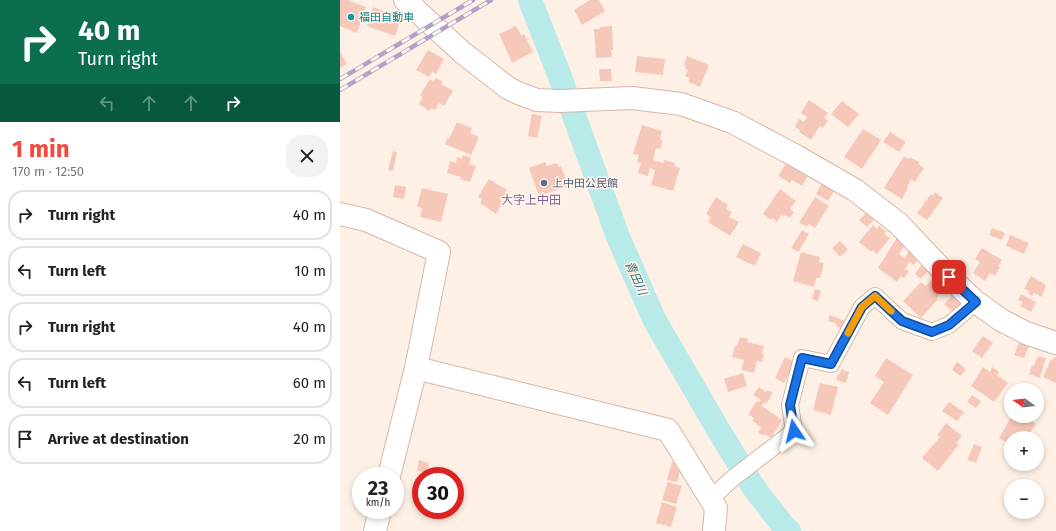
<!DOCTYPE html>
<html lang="en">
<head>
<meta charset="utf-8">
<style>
	:root { --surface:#fff; --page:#f2f2f2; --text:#222; --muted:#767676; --line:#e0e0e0; --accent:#f34a3f }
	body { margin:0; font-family:"Fira Sans","Noto Sans JP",sans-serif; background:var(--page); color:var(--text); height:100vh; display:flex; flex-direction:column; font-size:15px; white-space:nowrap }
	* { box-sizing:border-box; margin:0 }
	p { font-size:13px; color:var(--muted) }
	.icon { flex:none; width:22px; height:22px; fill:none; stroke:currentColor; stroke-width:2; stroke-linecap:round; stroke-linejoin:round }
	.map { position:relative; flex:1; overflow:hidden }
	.drawer { display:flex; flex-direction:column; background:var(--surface); width:340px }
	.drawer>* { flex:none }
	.banner { background:#0b6e4f; color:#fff; overflow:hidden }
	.needle { width:26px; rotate:285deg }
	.controls { position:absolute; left:664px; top:383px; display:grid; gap:8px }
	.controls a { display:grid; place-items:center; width:40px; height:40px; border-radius:50%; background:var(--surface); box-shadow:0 2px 6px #0003; font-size:20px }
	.speed { position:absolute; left:12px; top:467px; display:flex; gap:8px; font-size:20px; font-weight:700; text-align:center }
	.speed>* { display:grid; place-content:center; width:52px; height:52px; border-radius:50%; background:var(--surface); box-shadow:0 2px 6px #0003; line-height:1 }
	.speed small { font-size:10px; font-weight:400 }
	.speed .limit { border:6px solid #d22; background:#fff; color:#111 }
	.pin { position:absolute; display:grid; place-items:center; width:34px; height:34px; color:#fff; margin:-17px; border-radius:8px; box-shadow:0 2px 6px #0006 }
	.me { position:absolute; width:44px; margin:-22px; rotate:350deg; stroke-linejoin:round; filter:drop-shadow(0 0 3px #0008) }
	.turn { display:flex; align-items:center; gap:14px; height:84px; padding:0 12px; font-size:18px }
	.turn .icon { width:52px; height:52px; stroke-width:2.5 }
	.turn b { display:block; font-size:28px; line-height:34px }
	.lanes { display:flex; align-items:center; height:38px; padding:0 12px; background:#0003; justify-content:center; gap:20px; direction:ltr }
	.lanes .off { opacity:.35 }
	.round { display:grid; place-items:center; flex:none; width:42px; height:42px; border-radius:16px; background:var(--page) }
	.head { display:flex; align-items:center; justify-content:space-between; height:68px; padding:0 12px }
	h1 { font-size:24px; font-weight:700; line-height:30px; color:var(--accent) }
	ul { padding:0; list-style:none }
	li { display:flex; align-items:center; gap:12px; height:50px; margin:0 8px 6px; padding:0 4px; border:2px solid var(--line); border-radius:16px }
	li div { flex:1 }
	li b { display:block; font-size:15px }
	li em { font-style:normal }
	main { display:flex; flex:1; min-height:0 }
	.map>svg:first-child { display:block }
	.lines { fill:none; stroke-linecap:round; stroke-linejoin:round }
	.river { stroke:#b7eae9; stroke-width:24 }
	.building { fill:#f6c8b9 }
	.street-casing { stroke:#d3b7ac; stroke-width:18 }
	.secondary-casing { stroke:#d6b6a9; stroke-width:24 }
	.street { stroke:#fff; stroke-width:16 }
	.secondary { stroke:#fff; stroke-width:22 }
	.rail-casing { stroke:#b0a1c9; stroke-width:4.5 }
	.rail { stroke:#fff5ec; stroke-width:3; stroke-dasharray:9; stroke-linecap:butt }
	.route-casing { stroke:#114b97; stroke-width:10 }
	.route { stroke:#1a73e8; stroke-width:7 }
	.slow { stroke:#f59e0b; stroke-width:7 }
	.culture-dot { fill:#0f9aa8; stroke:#fff5ec; stroke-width:1.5 }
	.service-dot { fill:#5c6f8a; stroke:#fff5ec; stroke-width:1.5 }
	.labels { text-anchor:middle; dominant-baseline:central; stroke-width:3; stroke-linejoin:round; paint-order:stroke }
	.culture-label { font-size:11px; fill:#0d838f; stroke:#fff5ec; text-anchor:start }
	.service-label { font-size:11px; fill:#4e5e75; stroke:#fff5ec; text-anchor:start }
	.neighbourhood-label { font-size:12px; fill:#80629d; stroke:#fff5ec }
	.water-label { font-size:12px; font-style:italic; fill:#367979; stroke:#fff5ec }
</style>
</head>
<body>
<main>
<section class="drawer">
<div class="banner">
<div class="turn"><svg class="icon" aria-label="right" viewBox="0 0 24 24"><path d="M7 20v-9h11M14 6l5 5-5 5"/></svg><div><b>40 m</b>Turn right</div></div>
<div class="lanes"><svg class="icon off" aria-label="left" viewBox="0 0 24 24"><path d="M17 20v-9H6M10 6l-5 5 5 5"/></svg><svg class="icon off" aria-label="ahead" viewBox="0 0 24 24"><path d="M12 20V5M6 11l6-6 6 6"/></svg><svg class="icon off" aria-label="ahead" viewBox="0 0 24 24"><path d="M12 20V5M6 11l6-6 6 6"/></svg><svg class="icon" aria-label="right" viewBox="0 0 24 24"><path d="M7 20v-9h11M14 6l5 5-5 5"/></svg></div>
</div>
<div class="head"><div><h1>1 min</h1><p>170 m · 12:50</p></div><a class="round"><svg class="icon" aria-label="close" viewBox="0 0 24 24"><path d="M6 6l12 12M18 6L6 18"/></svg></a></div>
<ul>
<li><svg class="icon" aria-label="right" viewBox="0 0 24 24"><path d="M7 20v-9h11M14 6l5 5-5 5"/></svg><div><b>Turn right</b></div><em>40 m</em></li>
<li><svg class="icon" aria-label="left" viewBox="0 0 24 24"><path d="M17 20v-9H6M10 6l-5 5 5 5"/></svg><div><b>Turn left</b></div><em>10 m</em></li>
<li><svg class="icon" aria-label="right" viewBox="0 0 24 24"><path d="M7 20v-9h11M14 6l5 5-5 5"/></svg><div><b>Turn right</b></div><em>40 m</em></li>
<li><svg class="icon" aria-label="left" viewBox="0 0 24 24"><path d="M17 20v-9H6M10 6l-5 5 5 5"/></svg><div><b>Turn left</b></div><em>60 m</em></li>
<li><svg class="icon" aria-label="arrive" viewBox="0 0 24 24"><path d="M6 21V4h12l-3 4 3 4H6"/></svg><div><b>Arrive at destination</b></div><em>20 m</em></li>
</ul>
</section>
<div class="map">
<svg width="716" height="531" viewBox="0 0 716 531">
	<rect width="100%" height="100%" fill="#fef0e4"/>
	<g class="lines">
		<path class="river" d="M190,0l29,74 59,163 37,84 64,110 35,57 31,40 4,3"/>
	</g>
	<path class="building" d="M0,0h7l19,7 -9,26 -17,-7z
		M250,0h9l6,11 -23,14 -8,-15z
		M33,7l15,6 1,-2 13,4 -7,21 -28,-10z
		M176,26l5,9 3,-1 9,18 -21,11 -13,-29z
		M272,26l1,24h-2l1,7 -16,1 -2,-29h6v-2z
		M88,50l16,9 -8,15 -4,-2 -3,5 -13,-7z
		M0,52l7,12 -7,4z
		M297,56l28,3 -2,16 -28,-3z
		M347,56l22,9 -9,22 -12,-5 2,-4 -5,-2 3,-6 -3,-1 1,-4h-2z
		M259,69h12l1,12h-12z
		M96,78l6,3 -1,3 12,7 -9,15 -5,-3 -4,7 -4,-2 -2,3 -10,-7 4,-7 -3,-2 10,-16 3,2z
		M469,100l19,13 -4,5 4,2 -5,8 -3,-2 -9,14 -12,-8 1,-2 -5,-3 4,-8 5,3 3,-5 -6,-4z
		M502,101l17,13 -11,13 -17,-13z
		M192,114l10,2 -5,22 -9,-2z
		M117,122l15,6 -2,5 9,4 -8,18 -26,-11 2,-6 2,1z
		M302,125l20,6 -2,8 3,1 -3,9 -4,-1 -3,12 10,3 1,-3 11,3 -1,3 6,2 -7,23 -22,-6 4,-15 -5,-2 -2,8 -10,-3 3,-10 -4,-1 2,-7 -6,-1z
		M523,129l18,11 -19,29 -18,-12z
		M550,132l16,10 -7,10 -16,-10z
		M53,151l4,1 -4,19 -5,-1z
		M123,155l8,3 -2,6 7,2 -6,16 -10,-3 1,-2 -14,-4 3,-12 6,2 1,-6 5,2z
		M564,156l5,3 1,-2 9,5 -1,2 6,4 -9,14 -4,-3 -4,8 1,1 -6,11 -18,-11z
		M205,162l2,4 10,-3 2,4 2,-1 7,20 -29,10 -10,-28z
		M446,163l22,13 -6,10 -10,-6 -2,3 -12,-7z
		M149,179l18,11 -6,11 2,2 -7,11 -16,-11 2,-4 -4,-2z
		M482,183l12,8 -6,10 -12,-7z
		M55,185l11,2 -2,12 -11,-2z
		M82,188l26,6 -7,28 -21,-5 2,-9 -5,-1z
		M440,189l16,12 -6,8 4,3 -4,6 -5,-3 -1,2 -3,-2 -4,7 -5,-4 -1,2 -8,-6z
		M595,192l8,6 -16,22 -10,-7 14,-19 2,2z
		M376,197l12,8 -2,4 6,3 -3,5 10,5 -9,14 -22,-14 3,-5 -5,-3z
		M475,197l14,9 -14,22 -6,-4 -2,3 -8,-4z
		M529,210l7,7 -9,10 -8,-7z
		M533,225l4,4 2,-3 7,5 -2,3 6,4 -13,16 -4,-4 -2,2 -12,-10z
		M652,228l13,5 -3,7 -13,-5z
		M462,230l7,4 -11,18 -7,-4z
		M670,235l19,8 -5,11 -18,-8z
		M558,236l12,8 -4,5 -2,-2 -5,7 6,4 5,-9 10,7 -6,9 -4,-3 -5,7 4,2 -5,7 -3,-2 -4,6 -19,-14z
		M500,241l8,8 -8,8 -8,-9z
		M403,244l18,9 -6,13 -19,-9z
		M642,248l20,12 -4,6 2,1 -5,9 -5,-3 -5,8 -12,-8 7,-11 -5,-3z
		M461,252l19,5 -1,5 5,1 -4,15h-4l-2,9 -21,-6z
		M583,263l7,6 -9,10 -6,-5z
		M691,276l15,9 -4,12 -8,-4 -2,3 -4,-3 1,-2 -5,-2z
		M591,280l7,6 -4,4 5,5 -3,3 2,1 -17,19 -18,-17 18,-19 5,4z
		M475,289l6,2 -3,10 -6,-2z
		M681,294l15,8 -5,10 -11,-6 3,-4 -5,-2z
		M613,295l15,10 -11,11 -13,-12z
		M490,315l20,8 -3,8 -11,-5 1,-2 -9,-3z
		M643,336l10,7 -11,15 -10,-7z
		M400,337l8,2 -1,3 17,4 -2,7 2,1 -2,8 -5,-1 -3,12 -13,-3 3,-10 -12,-3 3,-11h2z
		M680,340l10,4 -6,14 -10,-3z
		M698,356l8,2 -6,20 -11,-4 3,-9 2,1z
		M445,357l10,5 -11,21 -9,-5z
		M714,357l2,1v25l-13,-6 8,-18 2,1z
		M546,358l27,17 -25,40 -18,-12 14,-21 -9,-6z
		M617,362l9,7 -5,7 -9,-6z
		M643,367l7,5 2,-5 7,5 -2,3 11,8 -14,19 -23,-16z
		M501,369l8,3 -3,11 -10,-3 2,-6h2z
		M403,373l4,13 -19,6 -4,-13z
		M480,383l18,4 -7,28 -18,-5z
		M419,387l7,5 1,-2 6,3 -7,11 -2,-2 -2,4 20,14 -3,4h1l-9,14 -7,-4 -1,2 -5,-4 3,-5 -9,-6 2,-3 -6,-4 9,-13 2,1 2,-2 -8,-5z
		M632,395l9,6 -5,7 -9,-6z
		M609,402l15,10 -7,9 -15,-10z
		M672,416l10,6 3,-5 11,7 -9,14h-16v7l-12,-7z
		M606,423l16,13 -6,7 3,1 -21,27 -16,-13 18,-21 -3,-2z
		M634,444l8,3 -6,16 -9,-3z
		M79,460l10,3 -3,10 -9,-3z
		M332,462l10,2 -5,18 -10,-2z
		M328,482l14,4 -6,18 -14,-4z
		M322,502l15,5 -6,20 -15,-4z"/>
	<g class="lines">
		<defs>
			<path id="street" d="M371,498l21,-19 62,-48 -4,-26 12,-47 29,6 31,-57 13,-11 27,25 30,11 17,-7 27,-23"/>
			<path id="secondary" d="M65,0l58,53 45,35 10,5 19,7 23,1 72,-3 49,6 51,18 64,34 59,34 44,34 50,53 27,25 25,18 25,13 30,10
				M0,214l26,6 73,32 -23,116 -27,108
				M76,368l252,62 48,78 -2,23
				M35,531l5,-21"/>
		</defs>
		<use href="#street" class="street-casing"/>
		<use href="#secondary" class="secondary-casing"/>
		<use href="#street" class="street"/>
		<use href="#secondary" class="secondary"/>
		<defs>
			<path id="rail" d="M0,79l133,-79
				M0,90l151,-90"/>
		</defs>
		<use href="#rail" class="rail-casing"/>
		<use href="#rail" class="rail"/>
	</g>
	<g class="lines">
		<defs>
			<path id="route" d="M454,431l-4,-26 12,-47 29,6 31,-57 13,-11 27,25 30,11 17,-7 27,-23 -27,-25"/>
		</defs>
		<use href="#route" class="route-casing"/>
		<use href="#route" class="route"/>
		<path class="slow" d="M508,333l14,-26 13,-11 16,15"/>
	</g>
	<circle class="culture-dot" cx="11" cy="17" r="4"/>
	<circle class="service-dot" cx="204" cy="183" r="4"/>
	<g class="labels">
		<g class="culture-label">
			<text x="19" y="17">福田自動車</text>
		</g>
		<g class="service-label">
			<text x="212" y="183">上中田公民館</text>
		</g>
		<g class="neighbourhood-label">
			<text x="191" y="200">大字上中田</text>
		</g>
		<g class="water-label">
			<text transform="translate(296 278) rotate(66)">青田川</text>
		</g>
	</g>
</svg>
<div class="controls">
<a><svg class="needle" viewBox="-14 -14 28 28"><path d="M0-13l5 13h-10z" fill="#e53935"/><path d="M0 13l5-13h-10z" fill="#767676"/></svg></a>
<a>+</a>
<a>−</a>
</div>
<div class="speed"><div>23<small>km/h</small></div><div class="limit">30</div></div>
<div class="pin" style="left:609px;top:277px;background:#d93025"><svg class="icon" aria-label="arrive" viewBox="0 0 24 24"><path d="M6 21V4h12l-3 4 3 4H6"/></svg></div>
<svg class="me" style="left:454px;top:431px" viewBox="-20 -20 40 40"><path d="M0-17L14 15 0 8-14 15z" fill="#1a73e8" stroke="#fff" stroke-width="4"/></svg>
</div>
</main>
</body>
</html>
